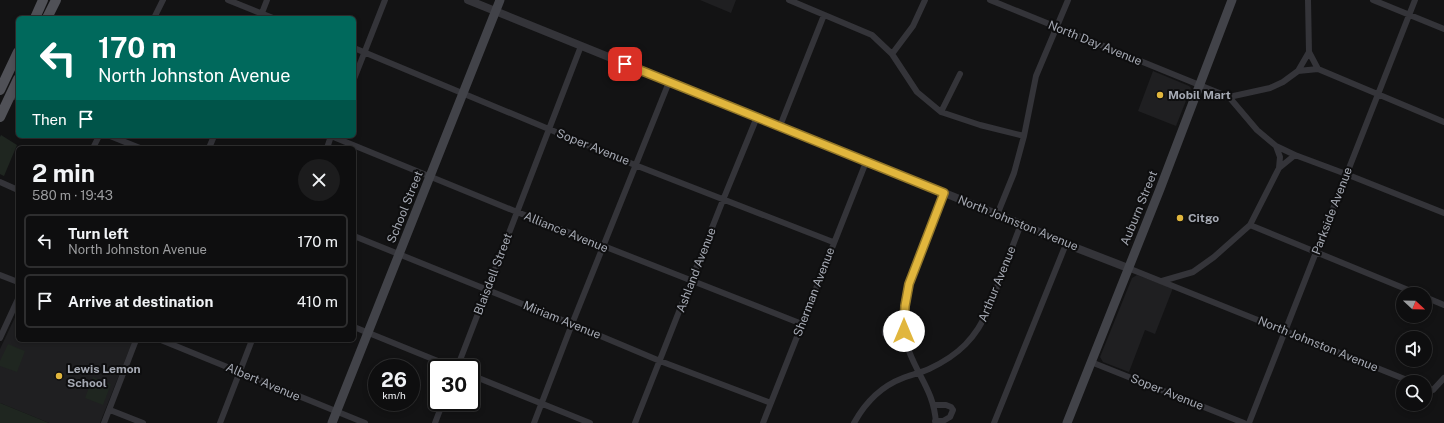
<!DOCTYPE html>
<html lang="en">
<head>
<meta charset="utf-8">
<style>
	:root { --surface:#0e0e0f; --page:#1c1c1d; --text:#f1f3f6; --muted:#9b9c9e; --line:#2e2e2f }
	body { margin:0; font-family:"Public Sans",sans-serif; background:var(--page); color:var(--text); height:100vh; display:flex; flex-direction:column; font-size:15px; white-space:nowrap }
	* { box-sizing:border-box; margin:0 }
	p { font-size:13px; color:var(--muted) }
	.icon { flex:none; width:22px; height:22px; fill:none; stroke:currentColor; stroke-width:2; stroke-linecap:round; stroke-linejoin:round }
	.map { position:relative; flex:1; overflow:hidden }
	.panel { position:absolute; left:16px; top:146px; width:340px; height:196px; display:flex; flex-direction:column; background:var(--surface); border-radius:6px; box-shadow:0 2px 6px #0003,0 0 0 1px var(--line) }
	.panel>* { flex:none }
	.guide { position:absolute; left:16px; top:16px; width:340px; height:122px; border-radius:6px; box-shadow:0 2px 6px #0003,0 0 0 1px var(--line); background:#00695c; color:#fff; overflow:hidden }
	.needle { width:26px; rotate:112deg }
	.fabs { position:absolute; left:1396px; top:287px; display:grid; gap:8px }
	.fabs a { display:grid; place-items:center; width:36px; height:36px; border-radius:50%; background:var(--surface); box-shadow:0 2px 6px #0003,0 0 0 1px var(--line); font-size:20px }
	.speed { position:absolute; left:368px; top:359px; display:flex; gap:8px; font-size:20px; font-weight:700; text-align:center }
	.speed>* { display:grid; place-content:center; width:52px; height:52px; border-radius:50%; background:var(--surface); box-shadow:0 2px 6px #0003,0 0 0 1px var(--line); line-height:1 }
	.speed small { font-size:10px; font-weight:400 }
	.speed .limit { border:2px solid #111; border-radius:6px; background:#fff; color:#111 }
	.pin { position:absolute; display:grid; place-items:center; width:34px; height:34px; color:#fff; margin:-17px; border-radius:8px; box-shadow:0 2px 6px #0006 }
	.me { position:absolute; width:44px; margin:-22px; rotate:0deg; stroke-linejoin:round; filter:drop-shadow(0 0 3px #0008) }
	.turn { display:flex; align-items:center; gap:14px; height:84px; padding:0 16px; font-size:18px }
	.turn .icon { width:52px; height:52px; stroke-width:2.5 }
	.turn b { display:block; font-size:28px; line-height:34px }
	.then { display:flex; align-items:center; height:38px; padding:0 16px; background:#0003; gap:8px; font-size:15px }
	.round { display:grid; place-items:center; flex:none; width:42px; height:42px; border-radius:21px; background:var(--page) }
	.head { display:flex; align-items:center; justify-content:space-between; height:68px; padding:0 16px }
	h1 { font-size:24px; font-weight:700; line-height:30px }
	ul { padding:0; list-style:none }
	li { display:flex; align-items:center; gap:12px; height:54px; margin:0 8px 6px; padding:0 8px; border:2px solid var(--line); border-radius:6px }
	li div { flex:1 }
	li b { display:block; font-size:15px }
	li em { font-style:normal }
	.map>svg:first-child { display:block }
	.built { fill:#1f1f21 }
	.green { fill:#1f2620 }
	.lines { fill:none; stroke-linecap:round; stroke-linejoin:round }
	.minor { stroke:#343439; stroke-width:6 }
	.tertiary { stroke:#343439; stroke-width:8 }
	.secondary { stroke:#424349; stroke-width:9 }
	.primary { stroke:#505157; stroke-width:10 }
	.route-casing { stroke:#927628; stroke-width:10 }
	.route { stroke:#e1b63d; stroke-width:7 }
	.poi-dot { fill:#e1b63d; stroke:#0e0e0f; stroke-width:1.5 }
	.labels { text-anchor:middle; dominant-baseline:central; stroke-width:4; stroke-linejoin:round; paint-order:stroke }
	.street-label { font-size:12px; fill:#a5a9b3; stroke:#0e0e0f }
	.poi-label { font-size:12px; font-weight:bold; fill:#a5a9b3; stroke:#0e0e0f; text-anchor:start }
</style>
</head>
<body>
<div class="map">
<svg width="1444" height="423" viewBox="0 0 1444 423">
	<rect width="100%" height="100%" fill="#131314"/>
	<path class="built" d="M700,0h36l-5,13z
		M1153,71l36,15 2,2 -15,38 -38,-15z
		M1137,275l36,13 -18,46 -10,-4 -16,42 -26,-10 -3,-5 32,-79z
		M18,311v29h115l-33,83h-51l-49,-20v-54z"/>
	<path class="green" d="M1,135l16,10 -13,31 -4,-2v-37z
		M8,344l17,7 -8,21 -17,-6v-5z
		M93,377l18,7 -8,21 -18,-7z
		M0,403l49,20h-49z"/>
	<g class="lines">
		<path class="minor" d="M228,0l45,18
			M789,0l83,35 20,19 25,38 24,20 39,13 44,11
			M990,0l239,97 41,-9 13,-6 15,-11 20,-2 -9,-17 -1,-52
			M1373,0l71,29
			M154,18l9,-18
			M260,18l7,-18
			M354,48l281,117 198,77
			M892,54l21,-28 12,-26
			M1318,69l126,53
			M1298,71l11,-19
			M354,79l31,-79
			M10,95l8,3
			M1229,97l28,33 19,16 4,11 -1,11 16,-13 51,19 98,39
			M941,112l19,-38
			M780,126l44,-111
			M110,136l30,12
			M331,136l186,76 285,112
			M1276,146l19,9
			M93,148l6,-12
			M209,148l5,-12
			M327,148l4,-12
			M0,182l18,8
			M997,215l17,-42 10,-37 12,-60 32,-76
			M1250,225l168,69
			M354,236l218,88 88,37 111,42
			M1128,268l284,114
			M0,275l18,7
			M1162,281l31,-9 21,-15 36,-32 29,-57
			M1425,297l19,8
			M904,321c-5,1 -11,2 -15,4 -2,1 -4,4 -4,5 -3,11 15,7 20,7
			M354,327l101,41
			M0,338l18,-39
			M161,340l204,83
			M1091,362l153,61
			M457,368l124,-322
			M471,375l119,48
			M1425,387l8,3 11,-12
			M934,405h12l5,2 2,3 -3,7 -7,4h-8
			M110,410l33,13
			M104,423l32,-83
			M220,423l32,-83
			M435,423l8,-21
			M534,423l38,-99 97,-242
			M635,423l88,-223 34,-83
			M763,423l103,-261
			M854,423c11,-20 28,-37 49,-45 8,-3 17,-5 26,-9 30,-14 47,-31 60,-61l32,-84
			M936,423c-2,-31 -17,-45 -27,-72 -8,-21 -6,-46 0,-67l35,-91
			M994,423l72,-179
			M1249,423l166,-423"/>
		<path class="tertiary" d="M468,0l553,224 45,20 62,24"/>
		<path class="secondary" d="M332,423l168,-423
			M1067,423l93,-234 72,-189"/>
		<path class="primary" d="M35,18l8,-18
			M47,18l9,-18
			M0,90l18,-38
			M0,117l18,-38"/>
	</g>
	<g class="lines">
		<defs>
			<path id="route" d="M625,64l319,129 -35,91 -4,22 -1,25"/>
		</defs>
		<use href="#route" class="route-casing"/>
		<use href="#route" class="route"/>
	</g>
	<g class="poi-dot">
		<circle cx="1160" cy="95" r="4"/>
		<circle cx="1180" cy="218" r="4"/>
		<circle cx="59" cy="376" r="4"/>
	</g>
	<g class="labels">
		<g class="street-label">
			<text transform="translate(1095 43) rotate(22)">North Day Avenue</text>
			<text transform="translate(593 147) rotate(22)">Soper Avenue</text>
			<text transform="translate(405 207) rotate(-68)">School Street</text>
			<text transform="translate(1139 208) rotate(-68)">Auburn Street</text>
			<text transform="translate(1332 211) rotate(-69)">Parkside Avenue</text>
			<text transform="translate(1018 223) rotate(22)">North Johnston Avenue</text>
			<text transform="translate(566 232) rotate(22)">Alliance Avenue</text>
			<text transform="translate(696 270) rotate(-69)">Ashland Avenue</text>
			<text transform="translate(493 274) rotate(-69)">Blaisdell Street</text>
			<text transform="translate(997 284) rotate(-68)">Arthur Avenue</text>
			<text transform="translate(814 292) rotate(-69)">Sherman Avenue</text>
			<text transform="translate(562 320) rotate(22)">Miriam Avenue</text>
			<text transform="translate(1318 344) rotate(22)">North Johnston Avenue</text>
			<text transform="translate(263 382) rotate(23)">Albert Avenue</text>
			<text transform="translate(1167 392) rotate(22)">Soper Avenue</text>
		</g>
		<g class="poi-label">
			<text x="1168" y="95">Mobil Mart</text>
			<text x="1188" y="218">Citgo</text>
			<text x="67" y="369">Lewis Lemon<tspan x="67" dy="14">School</tspan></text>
		</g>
	</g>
</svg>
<div class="fabs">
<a><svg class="needle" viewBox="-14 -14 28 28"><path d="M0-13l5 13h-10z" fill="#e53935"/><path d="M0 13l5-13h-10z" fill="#9b9c9e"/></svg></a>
<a><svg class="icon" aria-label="sound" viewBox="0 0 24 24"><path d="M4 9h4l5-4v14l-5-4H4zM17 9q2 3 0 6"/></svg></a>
<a><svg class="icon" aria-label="search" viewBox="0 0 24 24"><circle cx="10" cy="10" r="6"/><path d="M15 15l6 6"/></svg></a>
</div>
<div class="speed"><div>26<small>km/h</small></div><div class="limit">30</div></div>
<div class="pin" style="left:625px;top:64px;background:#d93025"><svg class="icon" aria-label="arrive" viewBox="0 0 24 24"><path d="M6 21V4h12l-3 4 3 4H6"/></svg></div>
<svg class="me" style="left:904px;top:331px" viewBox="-20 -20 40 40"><circle r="19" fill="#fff"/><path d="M0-13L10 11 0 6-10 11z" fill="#e1b63d"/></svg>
<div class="guide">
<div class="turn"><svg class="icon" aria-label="left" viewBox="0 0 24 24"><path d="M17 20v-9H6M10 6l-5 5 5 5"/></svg><div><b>170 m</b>North Johnston Avenue</div></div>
<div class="then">Then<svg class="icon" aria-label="arrive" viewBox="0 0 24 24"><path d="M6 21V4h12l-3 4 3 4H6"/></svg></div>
</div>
<section class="panel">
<div class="head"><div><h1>2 min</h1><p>580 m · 19:43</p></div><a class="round"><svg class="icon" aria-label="close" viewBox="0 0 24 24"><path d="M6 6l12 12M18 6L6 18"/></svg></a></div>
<ul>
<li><svg class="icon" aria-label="left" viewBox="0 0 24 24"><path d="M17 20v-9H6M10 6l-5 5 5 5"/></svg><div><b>Turn left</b><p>North Johnston Avenue</p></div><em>170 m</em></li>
<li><svg class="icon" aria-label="arrive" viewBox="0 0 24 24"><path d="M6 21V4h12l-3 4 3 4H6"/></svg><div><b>Arrive at destination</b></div><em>410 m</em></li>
</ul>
</section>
</div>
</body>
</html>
